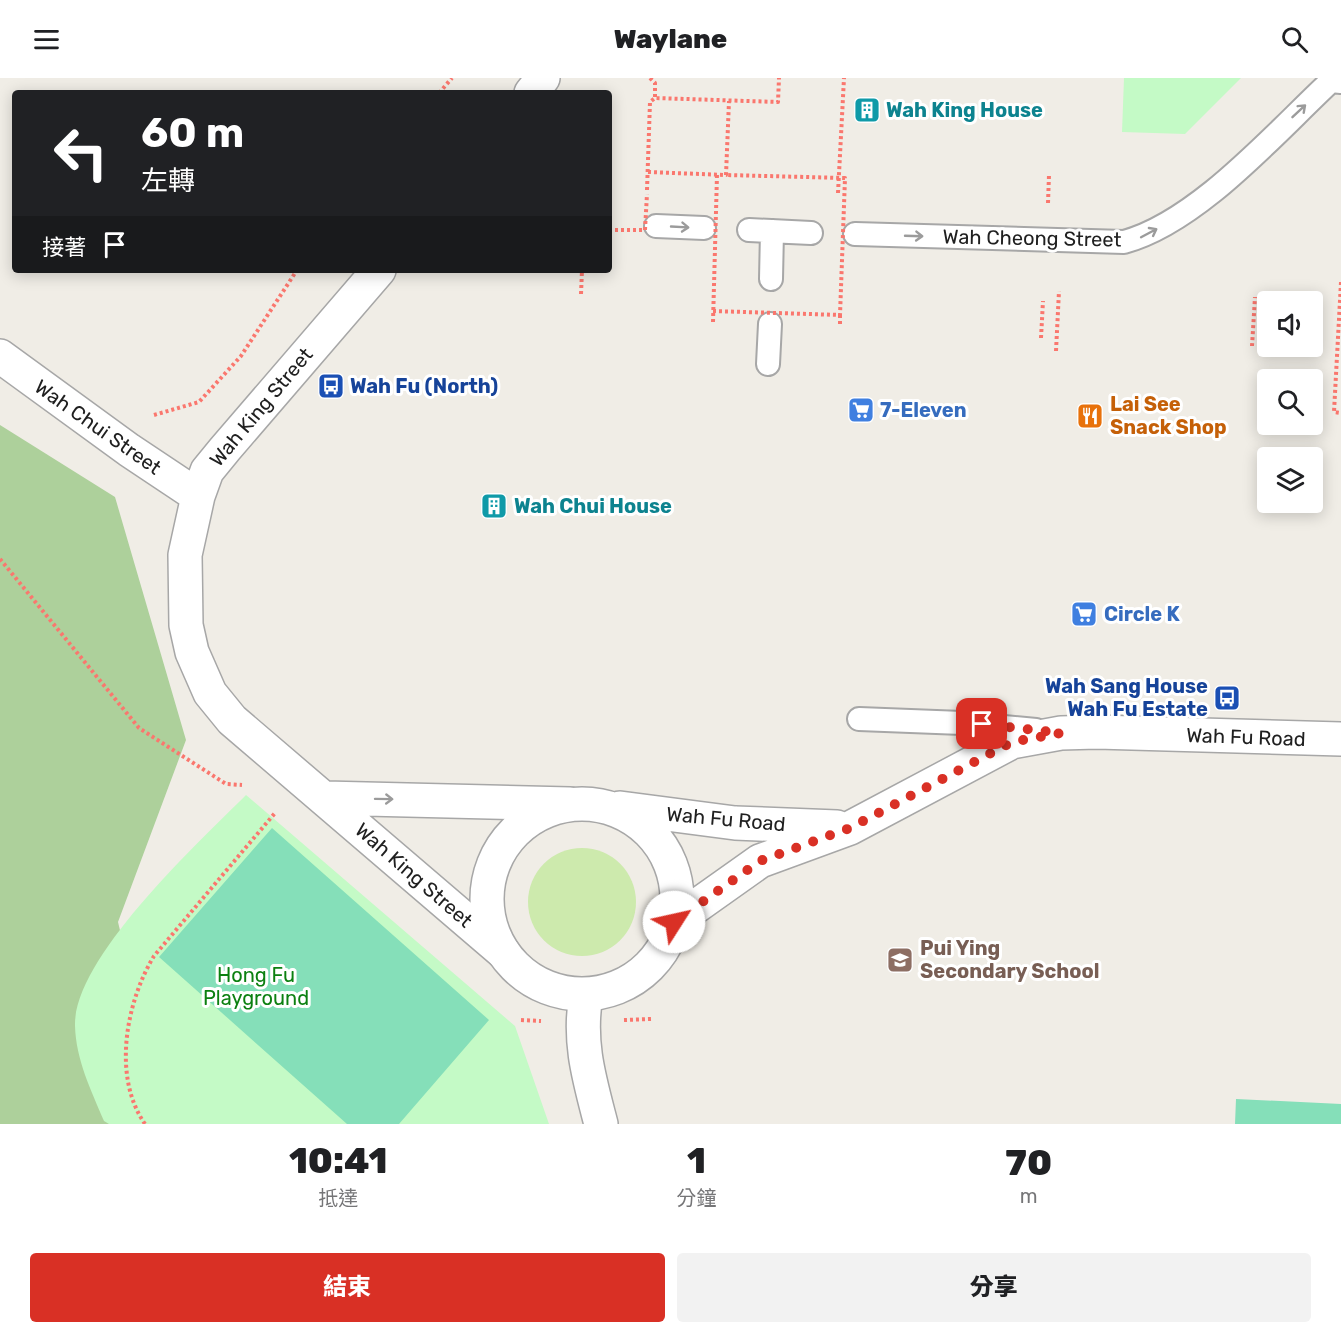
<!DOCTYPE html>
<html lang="zh-TW">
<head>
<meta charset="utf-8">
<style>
	:root { --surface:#fff; --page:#f2f2f2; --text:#202124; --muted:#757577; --accent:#d93025 }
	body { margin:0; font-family:Rubik,"Noto Sans TC",sans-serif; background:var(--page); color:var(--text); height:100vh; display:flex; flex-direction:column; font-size:22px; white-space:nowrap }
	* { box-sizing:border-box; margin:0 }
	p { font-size:20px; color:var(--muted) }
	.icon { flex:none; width:33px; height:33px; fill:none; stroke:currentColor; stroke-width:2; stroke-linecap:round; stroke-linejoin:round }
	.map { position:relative; height:1046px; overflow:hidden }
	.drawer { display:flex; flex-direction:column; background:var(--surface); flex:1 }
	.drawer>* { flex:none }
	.guide { position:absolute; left:12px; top:12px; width:600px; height:183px; border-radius:6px; box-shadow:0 3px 15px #0003; background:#202124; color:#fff; overflow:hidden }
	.tools { position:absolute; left:1257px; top:213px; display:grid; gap:12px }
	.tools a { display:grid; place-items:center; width:66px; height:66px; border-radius:6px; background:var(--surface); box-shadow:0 3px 15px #0003; font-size:30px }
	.pin { position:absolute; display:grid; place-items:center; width:51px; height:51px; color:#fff; margin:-26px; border-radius:12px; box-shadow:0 3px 9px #0006 }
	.me { position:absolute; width:66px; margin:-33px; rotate:55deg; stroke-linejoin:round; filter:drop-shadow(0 0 4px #0008) }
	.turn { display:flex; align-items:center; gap:21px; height:126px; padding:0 30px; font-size:27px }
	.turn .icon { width:78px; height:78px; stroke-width:2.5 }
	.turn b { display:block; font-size:42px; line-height:51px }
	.then { display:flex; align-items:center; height:57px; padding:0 30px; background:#0003; gap:12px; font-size:22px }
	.eta { display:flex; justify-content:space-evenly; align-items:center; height:102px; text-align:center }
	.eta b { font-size:36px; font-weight:800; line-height:42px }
	.cta { display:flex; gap:12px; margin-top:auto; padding:12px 30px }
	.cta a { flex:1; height:69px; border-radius:6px; background:var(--accent); color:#fff; font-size:24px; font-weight:800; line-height:69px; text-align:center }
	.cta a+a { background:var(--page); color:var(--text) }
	header { display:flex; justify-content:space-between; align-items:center; height:78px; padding:0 30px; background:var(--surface); font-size:27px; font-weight:800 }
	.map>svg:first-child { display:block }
	.grass { fill:#cdeaad }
	.forest { fill:#add09b }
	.park { fill:#c4fac6 }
	.pitch { fill:#85dfb9 }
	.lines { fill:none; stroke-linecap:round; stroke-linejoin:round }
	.service-casing { stroke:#a7a7a7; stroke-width:26 }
	.minor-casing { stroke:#a7a7a7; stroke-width:36 }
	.tertiary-casing { stroke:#a7a7a7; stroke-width:36 }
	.path { stroke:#fa776e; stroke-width:4; stroke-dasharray:3 3; stroke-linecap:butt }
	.service { stroke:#fff; stroke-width:22 }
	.minor { stroke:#fff; stroke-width:33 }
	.tertiary { stroke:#fff; stroke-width:33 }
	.path-bridge { stroke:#fa776e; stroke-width:4; stroke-dasharray:3 3; stroke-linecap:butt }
	.oneway { stroke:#9b9b9b }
	.route { stroke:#d93025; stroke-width:10; stroke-dasharray:0 18 }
	.labels { text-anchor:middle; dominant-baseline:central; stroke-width:6; stroke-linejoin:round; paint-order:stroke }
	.culture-label { font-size:20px; font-weight:bold; fill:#0d838f; stroke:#fff; text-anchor:start }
	.street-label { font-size:20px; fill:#202020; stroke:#fff }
	.transit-label { font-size:20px; font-weight:bold; fill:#164399; stroke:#fff; text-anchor:start }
	.food-label { font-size:20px; font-weight:bold; fill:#c56008; stroke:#fff; text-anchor:start }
	.shop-label { font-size:20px; font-weight:bold; fill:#366cbe; stroke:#fff; text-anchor:start }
	.education-label { font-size:20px; font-weight:bold; fill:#785e54; stroke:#fff; text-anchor:start }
	.park-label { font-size:20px; fill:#0c8011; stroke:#fff }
</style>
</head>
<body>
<header><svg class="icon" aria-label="menu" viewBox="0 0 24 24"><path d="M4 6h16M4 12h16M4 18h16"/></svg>Waylane<svg class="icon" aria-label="search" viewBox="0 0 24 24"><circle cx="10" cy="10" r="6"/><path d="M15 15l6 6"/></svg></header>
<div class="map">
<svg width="1341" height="1046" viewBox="0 0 1341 1046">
	<rect width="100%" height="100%" fill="#f0ede6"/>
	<path class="grass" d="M528 824a54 54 0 1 1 108 0a54 54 0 1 1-108 0Z"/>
	<path class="forest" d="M0,347l115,72 71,243 -68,182 48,202h-166z"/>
	<path class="park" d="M1124,0h117l-56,56 -63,-2z
		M246,717l269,231 34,98h-440l-5,-3c-13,-31 -28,-61 -29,-95 -2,-68 124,-184 171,-231z"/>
	<path class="pitch" d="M272,750l217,192 -90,104h-52l-188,-167z
		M1236,1021l105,5v20h-106z"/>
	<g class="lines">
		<defs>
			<path id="service" d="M656,148l48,2
				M749,152l62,3
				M855,156l269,8c74,-20 151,-109 207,-161l10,1
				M771,201l1,-48
				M768,286l2,-40
				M859,641l103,4 74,7"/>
			<path id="minor" d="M531,15l12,-15
				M379,192l-154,179 -18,22 -9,25 -13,59 1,70 6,27 18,41 22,27 271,232
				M0,278l129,94 69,46
				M325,720l245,6
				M586,917c-8,47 3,83 15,129"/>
			<path id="tertiary" d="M487 821a95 95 0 1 1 190 0a95 95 0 1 1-190 0Z
				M620,730l115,15 102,4
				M674,844l86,-61 90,-33 162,-86 49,-9 36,-1 244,7"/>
		</defs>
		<use href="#service" class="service-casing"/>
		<use href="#minor" class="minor-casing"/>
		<use href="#tertiary" class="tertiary-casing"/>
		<path class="path" d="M650,0l5,5v15
			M439,15l13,-15
			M648,94l78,3 3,-74
			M647,112l3,-88 5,-4 123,4 1,-24
			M838,115l6,-115
			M1048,125l1,-28
			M1341,204l-7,130 7,1
			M581,216l1,-24
			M840,237v11
			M1041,260l2,-37
			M1252,268l3,-49
			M1056,273l3,-60
			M154,337l45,-13 42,-46 56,-86
			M0,481l139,169 87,56 16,1
			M1099,608l3,-9
			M521,942l20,1
			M624,942l27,-1
			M145,1046c-33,-47 -19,-122 9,-168l121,-143"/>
		<use href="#service" class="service"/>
		<use href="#minor" class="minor"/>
		<use href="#tertiary" class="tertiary"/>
		<path class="path-bridge" d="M609,152h36l2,-36
			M713,233l127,4 5,-137 -119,-3
			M713,244l4,-147"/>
	</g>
	<defs><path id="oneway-shaft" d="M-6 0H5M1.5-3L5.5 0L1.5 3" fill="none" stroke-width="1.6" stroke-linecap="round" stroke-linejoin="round" transform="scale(1.5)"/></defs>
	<g class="oneway">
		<use href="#oneway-shaft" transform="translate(1299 33) rotate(-43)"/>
		<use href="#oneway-shaft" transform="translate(680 149) rotate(3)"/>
		<use href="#oneway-shaft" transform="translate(1149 155) rotate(-28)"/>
		<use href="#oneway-shaft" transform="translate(914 158) rotate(2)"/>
		<use href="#oneway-shaft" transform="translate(384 721) rotate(1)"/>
	</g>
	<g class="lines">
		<path class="route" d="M674,844l86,-61 90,-33 162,-86 49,-9 -79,-9"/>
	</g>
	<defs>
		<symbol id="building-square" viewBox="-11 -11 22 22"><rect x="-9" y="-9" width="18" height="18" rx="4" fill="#0f9aa8" stroke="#fff"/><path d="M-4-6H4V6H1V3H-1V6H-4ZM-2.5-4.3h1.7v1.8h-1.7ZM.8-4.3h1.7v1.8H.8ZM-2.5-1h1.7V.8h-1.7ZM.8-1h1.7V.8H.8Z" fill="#fff"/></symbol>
		<symbol id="bus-square" viewBox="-11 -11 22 22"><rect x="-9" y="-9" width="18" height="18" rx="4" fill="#1a4fb4" stroke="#fff"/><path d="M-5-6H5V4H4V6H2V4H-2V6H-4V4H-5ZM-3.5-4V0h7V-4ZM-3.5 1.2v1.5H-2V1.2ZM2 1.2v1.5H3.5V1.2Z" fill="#fff"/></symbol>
		<symbol id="supermarket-square" viewBox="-11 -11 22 22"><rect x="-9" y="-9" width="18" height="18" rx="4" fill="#3f7fe0" stroke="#fff"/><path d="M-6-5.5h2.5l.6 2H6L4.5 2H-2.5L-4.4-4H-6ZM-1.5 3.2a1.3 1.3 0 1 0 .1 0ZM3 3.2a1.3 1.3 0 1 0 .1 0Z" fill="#fff"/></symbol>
		<symbol id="restaurant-square" viewBox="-11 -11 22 22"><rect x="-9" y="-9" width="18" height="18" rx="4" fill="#e8710a" stroke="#fff"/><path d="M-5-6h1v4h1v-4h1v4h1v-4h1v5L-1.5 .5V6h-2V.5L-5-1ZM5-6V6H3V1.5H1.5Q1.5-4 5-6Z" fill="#fff"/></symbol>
		<symbol id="school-square" viewBox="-11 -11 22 22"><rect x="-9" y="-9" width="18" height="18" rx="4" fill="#8d6e63" stroke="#fff"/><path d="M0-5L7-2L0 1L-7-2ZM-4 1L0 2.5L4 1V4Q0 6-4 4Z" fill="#fff"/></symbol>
	</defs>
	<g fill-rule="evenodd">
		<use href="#building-square" x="852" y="17" width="30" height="30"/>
		<use href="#bus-square" x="316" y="293" width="30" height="30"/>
		<use href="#supermarket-square" x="846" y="317" width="30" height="30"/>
		<use href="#restaurant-square" x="1075" y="323" width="30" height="30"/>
		<use href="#building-square" x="479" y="413" width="30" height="30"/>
		<use href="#supermarket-square" x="1069" y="521" width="30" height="30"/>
		<use href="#bus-square" x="1212" y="605" width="30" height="30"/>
		<use href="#school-square" x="885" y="867" width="30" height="30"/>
	</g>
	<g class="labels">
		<g class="culture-label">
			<text x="886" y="32">Wah King House</text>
			<text x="514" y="428">Wah Chui House</text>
		</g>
		<g class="street-label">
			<text transform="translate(1032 160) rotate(1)">Wah Cheong Street</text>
			<text transform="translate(261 329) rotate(-50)">Wah King Street</text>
			<text transform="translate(98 349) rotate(35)">Wah Chui Street</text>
			<text transform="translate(1246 659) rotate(2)">Wah Fu Road</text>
			<text transform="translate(726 741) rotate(5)">Wah Fu Road</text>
			<text transform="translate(414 797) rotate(41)">Wah King Street</text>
		</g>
		<g class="transit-label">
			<text x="350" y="308">Wah Fu (North)</text>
			<text x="1208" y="608" text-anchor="end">Wah Sang House<tspan x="1208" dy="23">Wah Fu Estate</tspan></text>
		</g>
		<g class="food-label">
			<text x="1110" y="326">Lai See<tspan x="1110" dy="23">Snack Shop</tspan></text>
		</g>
		<g class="shop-label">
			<text x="880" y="332">7-Eleven</text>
			<text x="1104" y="536">Circle K</text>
		</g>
		<g class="education-label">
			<text x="920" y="870">Pui Ying<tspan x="920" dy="23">Secondary School</tspan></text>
		</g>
		<g class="park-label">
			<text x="256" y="897">Hong Fu<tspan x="256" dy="23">Playground</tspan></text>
		</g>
	</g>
</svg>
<div class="tools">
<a><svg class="icon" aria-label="sound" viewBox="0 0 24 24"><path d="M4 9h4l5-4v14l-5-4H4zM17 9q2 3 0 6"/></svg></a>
<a><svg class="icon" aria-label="search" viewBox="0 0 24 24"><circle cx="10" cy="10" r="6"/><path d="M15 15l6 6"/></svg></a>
<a><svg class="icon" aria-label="layers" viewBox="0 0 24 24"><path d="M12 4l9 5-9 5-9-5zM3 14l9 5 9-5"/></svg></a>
</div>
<div class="pin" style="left:982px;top:646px;background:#d93025"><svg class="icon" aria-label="arrive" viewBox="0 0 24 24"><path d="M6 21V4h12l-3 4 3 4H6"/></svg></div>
<svg class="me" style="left:674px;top:844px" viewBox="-20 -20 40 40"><circle r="19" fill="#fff"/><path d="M0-13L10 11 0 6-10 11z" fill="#d93025"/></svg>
<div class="guide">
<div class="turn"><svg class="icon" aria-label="left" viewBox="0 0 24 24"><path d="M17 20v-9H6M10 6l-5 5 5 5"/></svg><div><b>60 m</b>左轉</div></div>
<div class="then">接著<svg class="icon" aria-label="arrive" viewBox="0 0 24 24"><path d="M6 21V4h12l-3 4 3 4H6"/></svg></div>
</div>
</div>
<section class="drawer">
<div class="eta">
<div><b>10:41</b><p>抵達</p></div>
<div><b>1</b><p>分鐘</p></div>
<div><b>70</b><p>m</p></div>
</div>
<div class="cta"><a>結束</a><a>分享</a></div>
</section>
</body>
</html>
